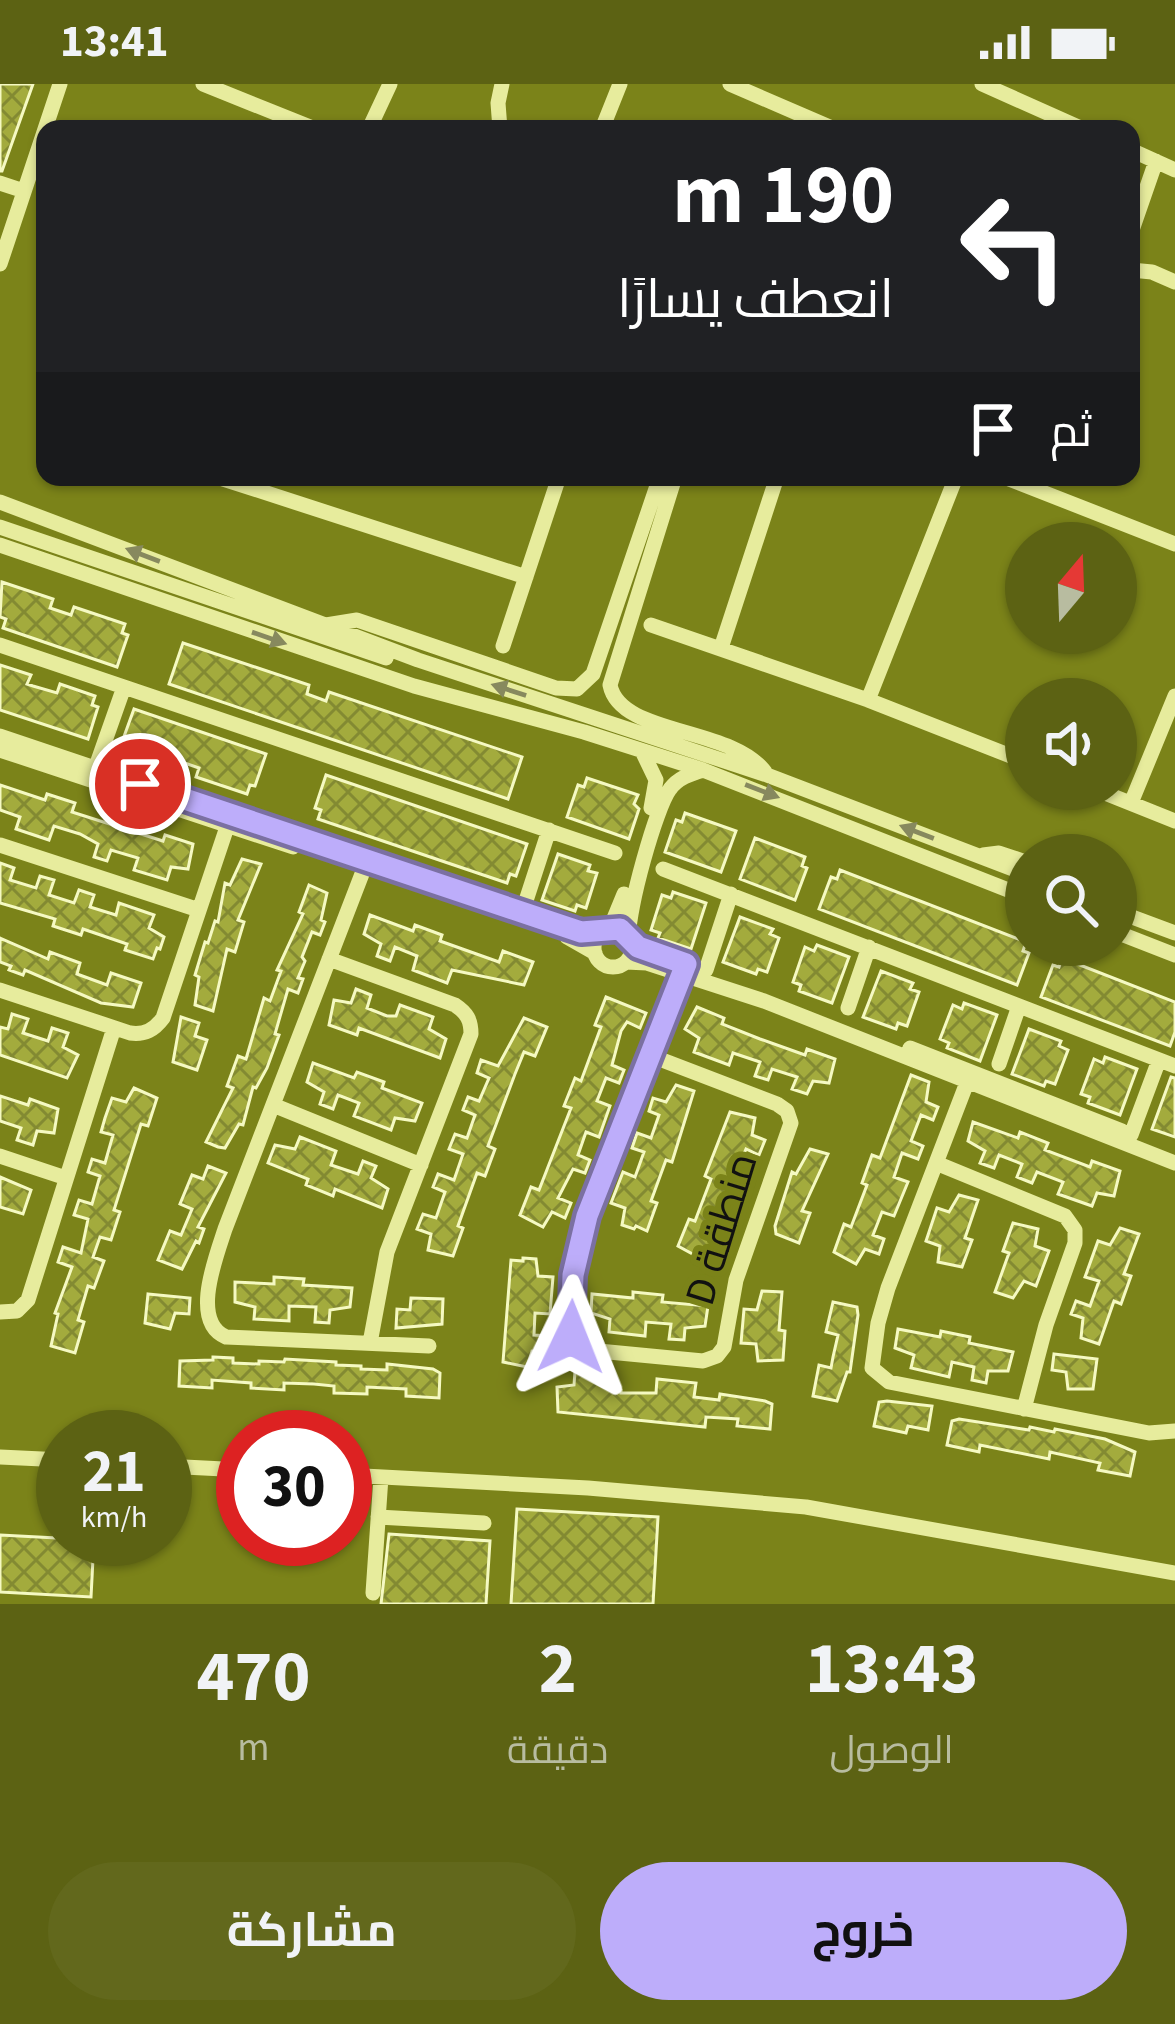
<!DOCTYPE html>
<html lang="ar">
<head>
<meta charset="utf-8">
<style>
	:root { --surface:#5c6213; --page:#62681c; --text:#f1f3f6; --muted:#b8bca0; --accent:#bdadfa }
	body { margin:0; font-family:"Source Sans 3",Cairo,sans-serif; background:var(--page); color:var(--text); direction:rtl; height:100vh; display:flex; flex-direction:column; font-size:45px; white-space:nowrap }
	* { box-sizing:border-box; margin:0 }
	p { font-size:39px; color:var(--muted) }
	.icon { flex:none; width:66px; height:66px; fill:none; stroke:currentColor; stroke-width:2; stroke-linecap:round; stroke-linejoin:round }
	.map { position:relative; height:1520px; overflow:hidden; direction:ltr }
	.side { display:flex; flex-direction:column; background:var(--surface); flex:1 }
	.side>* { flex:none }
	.hud { position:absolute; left:36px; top:36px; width:1104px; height:366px; border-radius:24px; box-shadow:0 3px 9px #0004; direction:rtl; background:#202124; color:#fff; overflow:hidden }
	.needle { width:78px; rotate:19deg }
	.tools { position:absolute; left:1005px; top:438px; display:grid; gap:24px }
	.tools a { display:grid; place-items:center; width:132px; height:132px; border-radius:50%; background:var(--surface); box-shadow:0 3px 9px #0004; font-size:60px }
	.speed { position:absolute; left:36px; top:1326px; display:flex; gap:24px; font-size:60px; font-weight:700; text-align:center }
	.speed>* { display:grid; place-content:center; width:156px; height:156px; border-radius:50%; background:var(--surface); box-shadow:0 3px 9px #0004; line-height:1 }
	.speed small { font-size:30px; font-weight:400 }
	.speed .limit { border:18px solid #d22; background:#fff; color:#111 }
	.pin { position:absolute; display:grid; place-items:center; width:102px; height:102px; color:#fff; margin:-51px; border:6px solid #fff; border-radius:50%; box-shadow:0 3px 12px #0007 }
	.me { position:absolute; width:132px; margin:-66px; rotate:2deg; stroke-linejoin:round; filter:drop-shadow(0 0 9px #0008) }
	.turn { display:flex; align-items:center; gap:42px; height:252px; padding:0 48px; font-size:54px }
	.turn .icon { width:156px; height:156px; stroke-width:2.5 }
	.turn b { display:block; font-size:84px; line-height:102px }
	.then { display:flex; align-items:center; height:114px; padding:0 48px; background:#0003; gap:24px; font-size:45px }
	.eta { display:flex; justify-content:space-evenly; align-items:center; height:204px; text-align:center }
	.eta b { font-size:72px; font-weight:700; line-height:84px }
	.action { display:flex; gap:24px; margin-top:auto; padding:24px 48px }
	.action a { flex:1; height:138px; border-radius:72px; background:var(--accent); color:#111; font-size:48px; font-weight:700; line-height:138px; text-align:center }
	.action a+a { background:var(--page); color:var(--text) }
	.status { display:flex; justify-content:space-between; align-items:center; height:84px; padding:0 60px; background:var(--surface); direction:ltr }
	.status svg { height:33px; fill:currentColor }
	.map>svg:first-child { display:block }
	.building { fill:url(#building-cross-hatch); stroke:#f5f9c2; stroke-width:3 }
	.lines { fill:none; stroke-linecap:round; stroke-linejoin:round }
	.minor { stroke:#e7ec9d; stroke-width:15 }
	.oneway { fill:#87895e }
	.route-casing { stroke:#7b70a2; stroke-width:30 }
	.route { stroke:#bdadfa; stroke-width:21 }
	.labels { text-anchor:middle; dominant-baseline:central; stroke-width:12; stroke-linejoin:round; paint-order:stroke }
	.street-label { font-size:42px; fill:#111; stroke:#7b8319 }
</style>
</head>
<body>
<div class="status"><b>13:41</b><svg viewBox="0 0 49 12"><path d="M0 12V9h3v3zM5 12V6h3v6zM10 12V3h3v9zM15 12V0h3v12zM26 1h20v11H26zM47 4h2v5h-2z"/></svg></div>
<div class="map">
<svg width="1175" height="1520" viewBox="0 0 1175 1520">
	<defs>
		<pattern id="building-cross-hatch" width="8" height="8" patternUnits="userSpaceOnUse" patternTransform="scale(3)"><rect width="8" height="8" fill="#a3ab3d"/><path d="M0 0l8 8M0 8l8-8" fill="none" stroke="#838a32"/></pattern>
	</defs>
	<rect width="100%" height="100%" fill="#7b8319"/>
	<path class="building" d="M0,0h33l-31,87h-2z
		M2,498l51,17 -3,9 21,7 3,-8 51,17 -3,9 6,2 -11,32 -114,-39 3,-9 -6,-2z
		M183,559l126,42 -2,9 19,7 3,-9 193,65 -14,42 -339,-115z
		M0,581l31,10 -4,9 6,2 24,7 3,-9 35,12 -3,9 6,2 -10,32 -88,-29z
		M134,625l132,45 -11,32 -5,-1 -3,9 -51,-17 3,-9 -20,-7 -3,9 -51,-17 3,-9 -6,-2z
		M326,691l201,69 -11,32 -6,-2 -3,9 -189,-64 3,-9 -6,-2z
		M587,694l51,17 -4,9 5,5 -10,30 -62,-22 11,-32 6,2z
		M0,701l45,15 2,-6 28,9 -3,9 91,29 2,-6 28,9 -5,25 -17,-2 -4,13 -33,-10 4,-12 -27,-8 -4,11 -13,-4 4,-13 -18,-10 -26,-8 -5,14 -33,-11 4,-12 -20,-7z
		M685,729l51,18 -15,41 -56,-20 11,-32 6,2z
		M755,754l50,19 -3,9 5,2 -12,32 -55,-21z
		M558,770l32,11 -2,6 9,2 -11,35 -9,-3 -2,6 -33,-11z
		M242,775l19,5 -23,56 6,2 -9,30 -8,-3 -14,62 -18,-6 4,-28 -4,-2 10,-33 3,1 7,-22 3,1 7,-39 5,2z
		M0,779l14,5 -4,12 26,8 4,-12 14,4 -5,15 25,8 5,-13 15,5 -4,12 26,8 3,-12 35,12 -5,13 15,9 -4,12 -3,-1 -4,11 -28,-9 2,-6 -44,-15 -2,6 -28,-9 2,-7 -55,-16z
		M840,786l186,72 -3,9 6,2 -12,32 -198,-76 12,-32 6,2z
		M309,801l18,8 -6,27 4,2 -5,13 -8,-3 -10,25 3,4 -7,17 5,1 -5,14 -10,-4 -13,45 4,1 -12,33 -11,20 -3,-1 -10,38 -4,-1 -14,24 -7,-1 -12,-5 27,-54 -6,-2 11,-30 8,3 18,-61 6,3 11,-30 -4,-1 26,-56 -4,-2z
		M673,808l33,11 -15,46 -33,-11 2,-5 -9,-3 11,-35 9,3z
		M370,831l43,16 2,-6 27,10 -2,6 59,21 4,-11 30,11 -9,23 -72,-15 -5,13 -34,-13 4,-14 -22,-9 -5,14 -13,-5 4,-12 -17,-10z
		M740,833l33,12 -3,5 9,4 -12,34 -9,-3 -2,5 -33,-12z
		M0,854l48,21 2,-7 30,11 -3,11 30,11 4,-12 30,10 -8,24 -32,-4 -76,-33 -2,5 -14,-5 2,-4 -11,-4z
		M817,861l32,12 -17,46 -33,-12 2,-6 -8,-3 12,-35 9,4z
		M1062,874l113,44v30l-5,14 -129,-49 12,-32 6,2z
		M881,887l32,12 -3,6 9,3 -12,34 -9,-3 -2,6 -33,-12z
		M356,905l15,6 -4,13 20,8h9l4,-11 33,12 -4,12 17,10 -6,19 -81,-30 -2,7 -28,-10 5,-25 17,3z
		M606,913l40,16 -6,15 -13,-6 -6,9 -9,34 12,5 -5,13 -13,-5 -9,23 13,5 -11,31 -13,-5 -8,23 12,5 -5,13 -12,-4 -15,29 13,5 -6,15 -13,-6 -9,15 -23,-12 11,-28 8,3 32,-82 -7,-2 11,-28 6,3 20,-54 -6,-2z
		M964,919l33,12 -17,46 -33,-13 2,-5 -9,-4 13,-34 9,4z
		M697,923l27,11 -2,6 38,15 45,16 2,-6 28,10 -6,24 -16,-2 -6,13 -15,-5 5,-12 -25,-8 -4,11 -13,-4 5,-14 -27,-9 -4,12 -35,-13 5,-14 -14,-9z
		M12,930l16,5 -5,14 25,8 4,-13 16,5 -5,14 15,8 -11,23 -67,-23v-28l8,2z
		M181,933l18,6 -4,13 12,4 -10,30 -24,-8z
		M524,934l23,9 -12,29 -11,-4 -9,22 -27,72 7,3 -10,27 -8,-3 -19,53 5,2 -10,28 -25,-6 3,-16 -14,-5 6,-15 13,4 9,-26 -12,-5 5,-13 16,6 9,-26 -14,-5 6,-15 12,4 8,-23 -12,-5 5,-13 11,4 10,-23 -12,-5 4,-13 17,6z
		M1029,945l32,12 -2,5 9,4 -13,34 -9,-3 -2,5 -32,-12z
		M1105,973l32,12 -17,46 -32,-12 2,-6 -9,-3 13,-35 9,4z
		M313,979l41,15 3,-6 27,10 -2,6 40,15 -7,18 -20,-3 -4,12 -37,-14 5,-13 -21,-8 -5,14 -13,-5 4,-12 -17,-10z
		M911,991l18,7 -3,20 12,5 -5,13 -12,-5 -10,26 12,5 -5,13 -16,-6 -8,24 14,5 -14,34 -12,-4 -9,23 11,4 -5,15 -14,-5 -9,15 -22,-12 10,-28 7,3 16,-42 -5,-2 10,-28 8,3z
		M1171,993l4,1v59l-23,-8z
		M676,1001l18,6 -22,71 -6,-2 -15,41 6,2 -10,28 -11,-5 -2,3 -12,-4 3,-17 -14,-5 12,-31 12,5 9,-25 -12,-4 5,-15 14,5 8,-23 -10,-4 4,-13 13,4z
		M134,1004l23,10 -9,28 -7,-2 -27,86 6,2 -9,28 -11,-3 -7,20 11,4 -10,27 -6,-2 -10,34 6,2 -9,31 -24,-7 7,-32 -3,-1 17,-46 -14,-5 5,-15 18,6 7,-34 -14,-4 5,-15 13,4 8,-28 -12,-4 4,-13 13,4 8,-28 -12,-3 4,-14 7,-20 14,4z
		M0,1012l28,9 2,-6 28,10 -4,24 -17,-2 -4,14 -16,-5 4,-12 -21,-7z
		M730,1028l25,6 -3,17 13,5 -6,15 -13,-6 -9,22 14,6 -6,15 -12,-5 -9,24 12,5 -13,33 -13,-5 -10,14 -22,-12 11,-27 6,2 16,-42 -6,-3z
		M973,1038l45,16 2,-6 28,11 -3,7 45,17 2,-6 28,10 -6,25 -17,-3 -5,13 -34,-12 5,-12 -26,-10 -5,11 -15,-6 5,-13 -23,-9 -5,13 -14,-5 5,-12 -17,-10z
		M300,1053l36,14 -5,14 27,9 5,-13 13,5 -5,12 17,11 -6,19 -47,-19 -2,7 -27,-11 2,-6 -40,-16 7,-18 20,4z
		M810,1065l18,5 -26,57 8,2 -11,30 -23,-9 -1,-8 17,-54 4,2z
		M208,1082l18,7 -28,54 6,2 -5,14 -3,-2 -14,28 -24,-9 12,-29 11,4 11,-26 -12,-5 12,-29 11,4z
		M0,1093l31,13 -8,24 -23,-7z
		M959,1111l19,5 -13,38 7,2 -10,27 -24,-5 2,-16 -14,-5 11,-33 12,4z
		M1013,1139l25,6 -3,17 14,5 -13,35 -12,-5 -11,17 -18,-6 14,-39 -6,-2z
		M1120,1144l19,6 -15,40 7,2 -10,28 -7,-3 -15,43 -18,-6 2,-20 -12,-4 5,-13 14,5 9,-25 -14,-4 13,-36 12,4z
		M523,1174l13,1 2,17 15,1 -3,37 -15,-1 -1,22 14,1 -1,16 -15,-1 -5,16 -24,-5 8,-102 12,1z
		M274,1193l30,2 -1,6 49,3 -2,19 -20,3 -1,13 -14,-1 1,-15 -27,-1v15l-35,-2 1,-12 -20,-5v-20l39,2z
		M762,1207l20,1 -3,38 6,1 -2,29 -25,1 -2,-17 -15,-1 3,-34 13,1z
		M633,1208l30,3 -1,7 46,4 -3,20 -20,2 -1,12 -15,-1 2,-15 -25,-2 -1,14 -36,-4 1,-13 -19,-6 1,-19 41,4z
		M148,1210l42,4 -1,16 -14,-1 -5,16 -25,-6z
		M411,1214l32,1 -1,25 -46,4 1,-19 13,1z
		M833,1218l24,5 1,8 -8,57h-3l-10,29 -24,-5 6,-31 12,3 2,-11 5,-22 -12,-3z
		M898,1245l42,8 1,-6 29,6 -1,6 44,9 -5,19h-20l-2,12 -14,-3 2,-13 -22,-5 -3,15 -38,-9 3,-13 -19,-7z
		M1054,1270l43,5 -4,30h-25l-2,-17 -14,-2z
		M213,1273l20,1v5l26,1v-3l25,1 1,-3 51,3v3l25,1v3l26,1v-6l46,5 7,4 -1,25 -33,-2v-7l-39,-2v7l-33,-1v-7l-20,-2 -30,-1v7l-33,-2v-5l-39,-3v8l-33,-2 1,-25 33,-1z
		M575,1287l37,3 -1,15 10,1v3h35l1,-14 39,4 -2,14 25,3 1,-6 45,7 7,3 -2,25 -33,-3 1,-7 -32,-2 -1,10 -147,-15 -1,-25 17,-2z
		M887,1317l45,5 -4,24 -20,-4 -2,7 -32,-7 5,-24z
		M959,1335l70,11 1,-3 24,5 1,-3 50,10 30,13 -5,24 -32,-6 2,-7 -50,-11 -1,7 -69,-14 -1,7 -32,-7 5,-24z
		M517,1425l141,8 -5,87h-142z
		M389,1450l101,7 -4,63h-105z
		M0,1451l94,5 -3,57 -91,-5z"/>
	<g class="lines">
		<path class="minor" d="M203,0l112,45
			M730,0l104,45
			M982,0l101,45
			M369,45l21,-45
			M500,45l-2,-26 4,-19
			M602,45l18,-45
			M1131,66l44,20
			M0,99l24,8
			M1131,149l25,-72
			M0,180l60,-180
			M1131,186l21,2 23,10
			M217,393l309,100
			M675,393l-65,208c10,51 121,41 155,87
			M1004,393l171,67
			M0,418l418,158 349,115 259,99
			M0,443l386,131
			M0,461l414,141 170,46 119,38 323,127
			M326,541l31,-5 199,68 21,1 16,-15 67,-197
			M651,541l217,75 158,62
			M0,561l615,208
			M503,562l56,-169
			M721,564l56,-171
			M868,616l88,-223
			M0,652l581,196 20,1
			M0,666l293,97
			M643,669l13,27 -5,28
			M93,691l31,-88
			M1095,705l80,32
			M1131,719l44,-107
			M0,761l199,65
			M983,771l16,-2 27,9
			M367,777l-142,368c-9,28 -35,93 1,108l203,9
			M663,785l512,197
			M1116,827l59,22
			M522,829l27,-83
			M610,844l14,-34
			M594 864a19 19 0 1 1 38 0a19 19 0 1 1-38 0Z
			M1116,848l59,23
			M629,852c-2,-24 27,-129 41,-147 8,-11 20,-15 33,-19
			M567,853l28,16
			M633,859l35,15
			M329,875l126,46c12,8 16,15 16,29l-84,218 -17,91
			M626,878l21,1 117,38 411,162
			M706,886l25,-76
			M0,906l130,43c15,2 24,-3 33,-15l67,-200
			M848,924l21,-61
			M910,964l212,83
			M649,971l128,49 10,7 4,12 -55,157 -12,67 -7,9 -14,5 -115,-11 -15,-9c-16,-48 9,-112 25,-157l88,-220
			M999,980l20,-58
			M971,988l-83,216 -10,35 -6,45 17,14 260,51 26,-2
			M273,1021l148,60
			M1131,1051l28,-75
			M0,1072l66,22
			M936,1079l129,53 10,14v13l-29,82 -22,84
			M0,1228l17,-1 11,-11 86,-272
			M0,1373l63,3
			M165,1382l78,4
			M345,1391l243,13 218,19 369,66
			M378,1433l106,6
			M373,1509l8,-116"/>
	</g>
	<defs><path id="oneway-solid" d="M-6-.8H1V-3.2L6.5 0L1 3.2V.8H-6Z" transform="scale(3)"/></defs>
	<g class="oneway">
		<use href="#oneway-solid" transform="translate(143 471) rotate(-159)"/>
		<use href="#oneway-solid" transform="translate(269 554) rotate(19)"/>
		<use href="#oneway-solid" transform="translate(509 606) rotate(-162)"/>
		<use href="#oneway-solid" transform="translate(762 707) rotate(21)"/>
		<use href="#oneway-solid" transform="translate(917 748) rotate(-159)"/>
	</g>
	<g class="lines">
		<defs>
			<path id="route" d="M140,700l441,148 39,-3 18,18 48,17 -99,252 -14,59 -2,62"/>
		</defs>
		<use href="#route" class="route-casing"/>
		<use href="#route" class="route"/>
	</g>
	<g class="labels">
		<g class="street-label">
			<text transform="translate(722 1145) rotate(-73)">D منطقة</text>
		</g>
	</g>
</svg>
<div class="tools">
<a><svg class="needle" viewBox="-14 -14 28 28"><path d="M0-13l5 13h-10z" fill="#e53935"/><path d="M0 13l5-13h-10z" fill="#b8bca0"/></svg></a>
<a><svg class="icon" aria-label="sound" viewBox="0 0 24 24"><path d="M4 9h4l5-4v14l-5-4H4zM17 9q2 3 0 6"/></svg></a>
<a><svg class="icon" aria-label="search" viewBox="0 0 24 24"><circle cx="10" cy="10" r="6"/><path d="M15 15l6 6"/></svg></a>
</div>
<div class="speed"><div>21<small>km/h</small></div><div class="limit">30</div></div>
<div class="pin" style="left:140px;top:700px;background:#d93025"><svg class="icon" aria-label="arrive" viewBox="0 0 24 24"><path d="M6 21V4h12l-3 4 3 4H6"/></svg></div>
<svg class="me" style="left:571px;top:1253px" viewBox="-20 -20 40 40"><path d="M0-17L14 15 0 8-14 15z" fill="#bdadfa" stroke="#fff" stroke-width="4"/></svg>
<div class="hud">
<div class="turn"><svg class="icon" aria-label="left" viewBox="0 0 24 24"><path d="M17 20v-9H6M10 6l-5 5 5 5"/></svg><div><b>190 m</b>انعطف يسارًا</div></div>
<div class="then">ثم<svg class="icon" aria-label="arrive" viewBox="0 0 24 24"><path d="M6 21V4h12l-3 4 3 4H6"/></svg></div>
</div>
</div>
<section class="side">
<div class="eta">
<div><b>13:43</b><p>الوصول</p></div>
<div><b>2</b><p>دقيقة</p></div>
<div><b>470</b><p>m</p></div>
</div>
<div class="action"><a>خروج</a><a>مشاركة</a></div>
</section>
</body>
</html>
